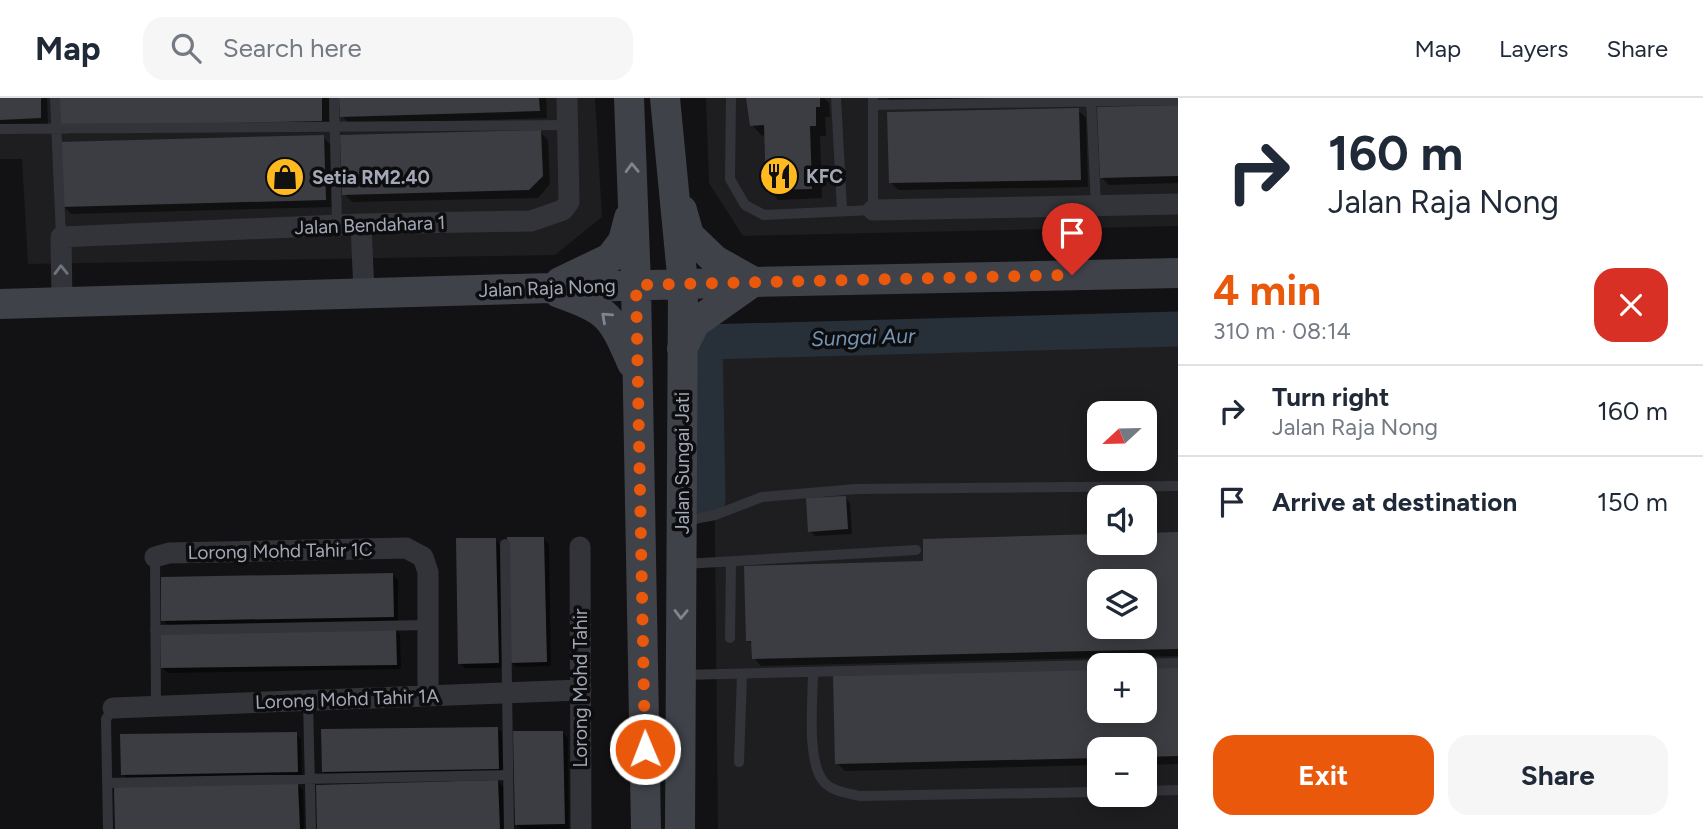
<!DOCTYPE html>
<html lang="en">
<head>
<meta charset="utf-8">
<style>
	:root { --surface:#fff; --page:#f6f6f7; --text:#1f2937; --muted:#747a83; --line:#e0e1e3; --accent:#ea580c }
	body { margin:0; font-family:Figtree,sans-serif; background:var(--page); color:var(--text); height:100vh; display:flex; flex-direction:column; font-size:26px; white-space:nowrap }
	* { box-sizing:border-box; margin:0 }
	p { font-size:23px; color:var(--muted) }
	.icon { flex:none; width:38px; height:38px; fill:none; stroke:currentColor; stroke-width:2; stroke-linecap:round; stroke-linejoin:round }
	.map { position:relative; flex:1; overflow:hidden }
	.drawer { display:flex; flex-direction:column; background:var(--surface); width:525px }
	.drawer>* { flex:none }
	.guide { background:#fff; color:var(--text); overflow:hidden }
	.needle { width:46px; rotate:248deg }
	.tools { position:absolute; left:1087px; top:303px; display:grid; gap:14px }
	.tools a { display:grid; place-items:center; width:70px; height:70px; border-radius:14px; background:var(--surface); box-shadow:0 4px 18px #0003; font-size:35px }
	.pin { position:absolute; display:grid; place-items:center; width:60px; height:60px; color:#fff; margin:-72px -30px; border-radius:50% 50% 50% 0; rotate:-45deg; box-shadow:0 0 7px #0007 }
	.pin .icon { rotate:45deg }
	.me { position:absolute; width:77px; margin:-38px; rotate:359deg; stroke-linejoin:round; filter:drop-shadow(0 0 5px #0008) }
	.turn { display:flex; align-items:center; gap:24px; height:147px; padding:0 35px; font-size:32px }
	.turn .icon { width:91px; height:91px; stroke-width:2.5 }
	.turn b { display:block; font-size:49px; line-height:60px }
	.round { display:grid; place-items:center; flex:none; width:74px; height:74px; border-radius:21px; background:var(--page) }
	.head { display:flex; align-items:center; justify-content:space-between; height:119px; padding:0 35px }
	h1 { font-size:42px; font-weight:700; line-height:52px; color:var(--accent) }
	.button { display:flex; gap:14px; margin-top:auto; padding:14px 35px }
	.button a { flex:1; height:80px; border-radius:21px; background:var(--accent); color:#fff; font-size:28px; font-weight:700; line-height:80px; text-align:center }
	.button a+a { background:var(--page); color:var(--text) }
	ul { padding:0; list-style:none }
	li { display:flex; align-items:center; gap:21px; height:91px; padding:0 35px; border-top:2px solid var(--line) }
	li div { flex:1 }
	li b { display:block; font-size:26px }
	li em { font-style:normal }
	header { display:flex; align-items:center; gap:42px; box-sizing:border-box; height:98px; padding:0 35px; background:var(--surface); border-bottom:2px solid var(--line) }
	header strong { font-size:33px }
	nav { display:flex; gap:38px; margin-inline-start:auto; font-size:24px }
	.search { width:490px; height:63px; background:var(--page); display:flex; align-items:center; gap:18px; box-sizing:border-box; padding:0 24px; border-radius:21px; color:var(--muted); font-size:26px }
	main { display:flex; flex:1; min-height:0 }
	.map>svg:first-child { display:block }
	.built { fill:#1e1e21; fill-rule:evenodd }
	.shadow { fill:#0007; fill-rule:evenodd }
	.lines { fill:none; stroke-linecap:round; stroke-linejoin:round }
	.river { stroke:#273039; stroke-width:35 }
	.building { fill:#3c3d42; fill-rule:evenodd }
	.service { stroke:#333439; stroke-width:10 }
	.minor { stroke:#333439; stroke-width:21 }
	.secondary { stroke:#40424a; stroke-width:30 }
	.oneway { stroke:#808490 }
	.oneway2 { stroke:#70747e }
	.route { stroke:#ea580c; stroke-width:12; stroke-dasharray:0 21.6 }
	.labels { text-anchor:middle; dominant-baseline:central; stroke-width:7; stroke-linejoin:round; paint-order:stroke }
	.poi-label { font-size:19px; font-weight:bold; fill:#a2a8b6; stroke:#0d0d0f; text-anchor:start }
	.street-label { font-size:19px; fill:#a2a8b6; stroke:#0d0d0f }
	.water-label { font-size:21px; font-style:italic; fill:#7595b5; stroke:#0d0d0f }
</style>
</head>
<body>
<header>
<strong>Map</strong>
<div class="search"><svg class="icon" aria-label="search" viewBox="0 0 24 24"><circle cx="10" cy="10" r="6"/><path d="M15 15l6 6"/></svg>Search here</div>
<nav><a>Map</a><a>Layers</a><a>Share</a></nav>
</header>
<main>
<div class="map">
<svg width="1178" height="731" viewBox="0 0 1178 731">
	<rect width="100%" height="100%" fill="#121214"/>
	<path class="built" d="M0,0h595l7,119 -47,38 -527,9 -6,-105h-22z
		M706,0h472v128l-435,10 -34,-53z
		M1178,240v491h-460l-5,-480zM1099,315h45v45h-45zM1099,399h45v45h-45zM1099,483h45v45h-45zM1099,567h45v45h-45zM1099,651h45v45h-45z"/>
	<path class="shadow" d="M0,0h47l1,27 -48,2z
		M61,0h268v30l-259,6 -8,-8z
		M341,0h205l1,20 -197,6 -8,-8z
		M747,0h77l5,5 1,14h-5l1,19h-6l2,62 -44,2 -10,-11 -2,-54 -4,1 -10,-11z
		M888,0h199l-193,6z
		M1178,9v76l-69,2 -8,-8z
		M1078,12l8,8 2,69 -190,3 -7,-8z
		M540,34l8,8 2,44 -12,14 -186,4 -8,-8z
		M323,39l8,8 2,62 -262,7 -8,-8z
		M845,400l5,5 2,31 -37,2 -5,-5z
		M1178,436v122l-417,10 -7,-8 -1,-12 -5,-6 177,-77 174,-27v6h45zM1099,483h45v45h-45z
		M495,441l5,6 3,123h-38l-5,-5z
		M544,441l5,5 2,122 -35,1 -5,-5z
		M393,477l5,5v41l-230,4 -5,-5z
		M395,531l5,5 1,35 -233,4 -5,-5z
		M1178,571v95l-34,1v-16h-45v16l-254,6 -8,-8 262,-93v40h45z
		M497,630l5,5 1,41 -174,3 -5,-5z
		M563,635l5,5 1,91h-48l-5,-5z
		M296,636l5,5 1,37 -174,3 -5,-5z
		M498,684l5,5 1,42h-185z
		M298,687l5,5 1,39h-187z"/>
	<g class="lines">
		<path class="river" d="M708,401l-3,-157 473,-13"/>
	</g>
	<path class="building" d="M0,0h41v20l-41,2z
		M59,0h263v23l-262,6z
		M339,0h200l1,13 -200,6z
		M746,0h74v9h-4v19h-6l2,63 -46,1 -2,-65 -14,1z
		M1178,7v71l-78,2 -3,-71z
		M1079,10l2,72 -192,3 -2,-71z
		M541,32l2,46 -14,14 -187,5 -2,-60z
		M324,37l2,65 -265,7 -2,-65z
		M846,398l2,33 -40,3 -2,-34z
		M1178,434v117l-426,10 -1,-18h-5l-2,-75 179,-5v-22l176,-5v8h45v-9zM1099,483h45v45h-45z
		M507,439h37l3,125 -37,1z
		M456,440h40l3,125 -41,1z
		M393,475l1,44 -233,4v-44z
		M396,529l1,38 -236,3 -1,-38z
		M1144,569h34v89l-34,1v-8h-45v9l-264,6 -2,-90 266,-6v42h45z
		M498,629l1,42 -177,3 -1,-43z
		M513,633h50l2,93 -50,1z
		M297,634l1,40 -177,3 -1,-41z
		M498,682l2,49h-183l-1,-44z
		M298,685l2,46h-185l-1,-42z"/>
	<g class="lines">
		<path class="service" d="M55,0l6,139
			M334,0l3,127
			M731,0l-1,81 15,26 19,10 109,-5v-112
			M836,0l6,112
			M1091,0l5,108
			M873,7l305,-5
			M0,31l569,-4
			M684,423l31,-6 47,-18 94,-8 322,-3
			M505,446l4,285
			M155,459l1,150
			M685,466l231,-14
			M155,532l273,-5
			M730,540l1,-76
			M813,574c0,27 -7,90 11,110 9,10 24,11 36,14l239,-4
			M683,577l495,-12
			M308,603l3,128
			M739,664l3,-88
			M107,685l401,-8
			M1144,693l34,-1
			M108,731l-2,-110 7,-11"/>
		<path class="minor" d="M873,112l305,-6
			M361,126l3,69
			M62,205l-1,-66 300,-13 170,-3 32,-11 6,-8 -2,-104
			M580,449l1,282
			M155,459l14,-4 237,-5 17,9 5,15v124
			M113,610l468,-18"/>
		<path class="secondary" d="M629,0l7,187 10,544
			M665,0l18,187 -3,544
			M682,112l7,25 26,25 39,22
			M560,184l50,-24 13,-17 6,-23
			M559,195c50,18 52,22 73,70
			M0,206l754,-22 424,-9
			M682,251l13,-26 58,-41"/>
	</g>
	<defs><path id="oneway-chevron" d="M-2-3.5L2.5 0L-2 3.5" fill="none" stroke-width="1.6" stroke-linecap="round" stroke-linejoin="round" transform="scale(1.75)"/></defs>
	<g class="oneway">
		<use href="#oneway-chevron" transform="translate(632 70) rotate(-92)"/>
		<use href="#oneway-chevron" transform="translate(606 219) rotate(-138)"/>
		<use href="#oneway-chevron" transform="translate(681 516) rotate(91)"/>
	</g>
	<use class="oneway2" href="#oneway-chevron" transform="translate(61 172) rotate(-91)"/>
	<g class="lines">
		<path class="route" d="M645,651l-9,-464 436,-10"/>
	</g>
	<defs>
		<symbol id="restaurant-disc" viewBox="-11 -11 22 22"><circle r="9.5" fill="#ffba1f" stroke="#0d0d0f"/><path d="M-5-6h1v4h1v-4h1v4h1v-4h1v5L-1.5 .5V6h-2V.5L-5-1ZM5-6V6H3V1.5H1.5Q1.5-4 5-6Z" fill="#111"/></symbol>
		<symbol id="shop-disc" viewBox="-11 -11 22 22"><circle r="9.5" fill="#ffba1f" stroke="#0d0d0f"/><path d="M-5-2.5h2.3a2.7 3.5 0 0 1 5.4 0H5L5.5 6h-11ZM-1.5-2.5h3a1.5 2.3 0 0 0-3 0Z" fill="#111"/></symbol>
	</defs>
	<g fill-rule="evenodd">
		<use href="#restaurant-disc" x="757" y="56" width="44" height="44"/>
		<use href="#shop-disc" x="263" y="57" width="44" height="44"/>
	</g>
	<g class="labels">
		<g class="poi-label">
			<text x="806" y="78">KFC</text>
			<text x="312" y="79">Setia RM2.40</text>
		</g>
		<g class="street-label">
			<text transform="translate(370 127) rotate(-2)">Jalan Bendahara 1</text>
			<text transform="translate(547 190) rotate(-2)">Jalan Raja Nong</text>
			<text transform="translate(682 365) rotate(-90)">Jalan Sungai Jati</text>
			<text transform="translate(280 453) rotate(-1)">Lorong Mohd Tahir 1C</text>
			<text transform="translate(580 590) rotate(-90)">Lorong Mohd Tahir</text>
			<text transform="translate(347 601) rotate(-2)">Lorong Mohd Tahir 1A</text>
		</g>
		<g class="water-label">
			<text transform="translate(863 239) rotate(-2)">Sungai Aur</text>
		</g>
	</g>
</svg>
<div class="tools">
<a><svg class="needle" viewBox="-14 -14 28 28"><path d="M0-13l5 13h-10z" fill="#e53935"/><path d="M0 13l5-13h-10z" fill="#747a83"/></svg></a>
<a><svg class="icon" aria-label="sound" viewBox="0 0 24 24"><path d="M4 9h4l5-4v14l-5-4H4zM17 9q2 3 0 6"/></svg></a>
<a><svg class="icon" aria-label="layers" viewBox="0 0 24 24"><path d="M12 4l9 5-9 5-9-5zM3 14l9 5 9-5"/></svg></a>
<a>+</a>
<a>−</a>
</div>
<div class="pin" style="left:1072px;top:177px;background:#d93025"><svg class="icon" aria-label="arrive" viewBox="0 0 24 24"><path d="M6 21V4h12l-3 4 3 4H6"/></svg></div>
<svg class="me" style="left:645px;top:651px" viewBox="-20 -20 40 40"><circle r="17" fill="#ea580c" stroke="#fff" stroke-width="3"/><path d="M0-11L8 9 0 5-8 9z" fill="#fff"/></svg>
</div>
<section class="drawer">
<div class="guide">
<div class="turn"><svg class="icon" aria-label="right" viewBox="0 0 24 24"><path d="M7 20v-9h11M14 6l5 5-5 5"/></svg><div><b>160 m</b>Jalan Raja Nong</div></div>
</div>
<div class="head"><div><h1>4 min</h1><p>310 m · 08:14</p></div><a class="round" style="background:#d93025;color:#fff"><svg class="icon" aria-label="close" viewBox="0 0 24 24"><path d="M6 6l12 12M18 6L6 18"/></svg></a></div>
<ul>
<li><svg class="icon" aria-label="right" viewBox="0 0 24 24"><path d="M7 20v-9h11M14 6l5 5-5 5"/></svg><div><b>Turn right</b><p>Jalan Raja Nong</p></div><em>160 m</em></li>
<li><svg class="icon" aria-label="arrive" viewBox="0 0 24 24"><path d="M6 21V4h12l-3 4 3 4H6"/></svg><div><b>Arrive at destination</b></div><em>150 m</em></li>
</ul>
<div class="button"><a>Exit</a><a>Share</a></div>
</section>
</main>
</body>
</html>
